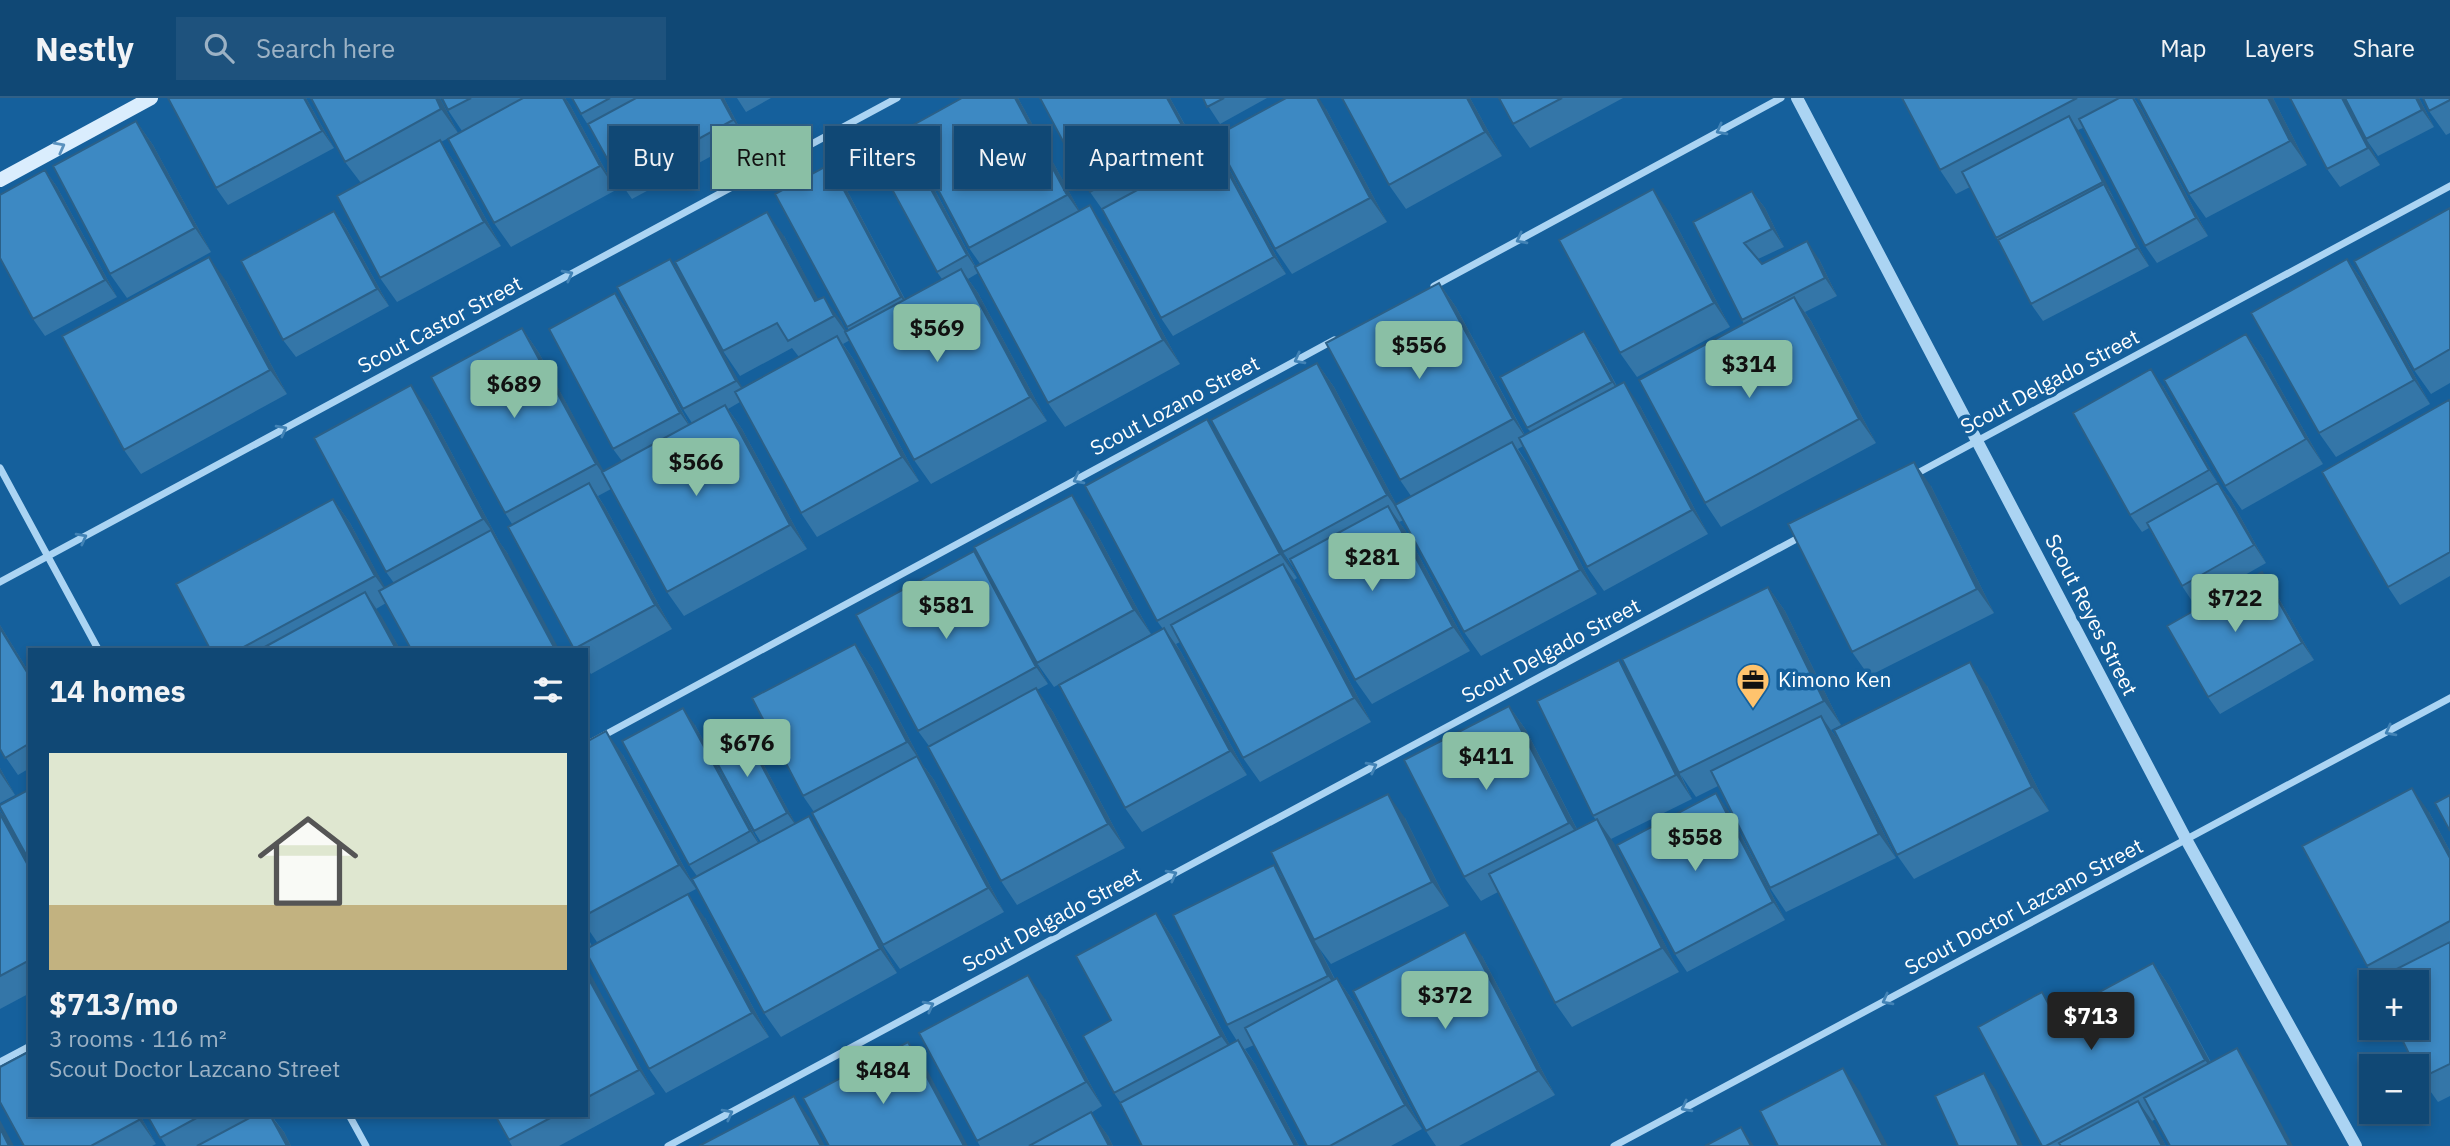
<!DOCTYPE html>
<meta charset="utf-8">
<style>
:root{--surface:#104875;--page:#1e527d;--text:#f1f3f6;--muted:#9cb2c5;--line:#306087;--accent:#8abfa5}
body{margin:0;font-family:"IBM Plex Sans",sans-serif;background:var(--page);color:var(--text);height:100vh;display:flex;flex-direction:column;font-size:26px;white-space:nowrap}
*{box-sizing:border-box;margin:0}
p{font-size:23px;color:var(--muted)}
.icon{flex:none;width:38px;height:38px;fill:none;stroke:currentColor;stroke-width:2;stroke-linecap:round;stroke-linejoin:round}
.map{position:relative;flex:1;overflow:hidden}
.details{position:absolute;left:28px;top:550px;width:560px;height:469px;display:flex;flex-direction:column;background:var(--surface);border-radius:0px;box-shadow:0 4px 10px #0003,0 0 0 2px var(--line)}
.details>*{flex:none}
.guide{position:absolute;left:609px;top:28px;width:665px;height:63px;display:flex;gap:14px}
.fabs{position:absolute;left:2359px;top:872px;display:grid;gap:14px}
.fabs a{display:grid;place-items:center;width:70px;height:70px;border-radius:0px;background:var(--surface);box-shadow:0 4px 10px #0003,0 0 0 2px var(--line);font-size:35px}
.price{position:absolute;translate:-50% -60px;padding:0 16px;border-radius:7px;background:var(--accent);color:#111;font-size:23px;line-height:46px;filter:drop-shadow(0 2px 4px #0008)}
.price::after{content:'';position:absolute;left:50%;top:42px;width:21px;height:16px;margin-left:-10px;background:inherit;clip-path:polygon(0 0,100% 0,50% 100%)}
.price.active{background:#222;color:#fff}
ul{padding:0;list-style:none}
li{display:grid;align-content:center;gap:14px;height:371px;padding:0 21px}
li+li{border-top:2px solid var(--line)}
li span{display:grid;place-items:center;height:217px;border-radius:0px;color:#555}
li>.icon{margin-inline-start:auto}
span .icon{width:126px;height:126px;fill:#fffc;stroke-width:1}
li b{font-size:30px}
h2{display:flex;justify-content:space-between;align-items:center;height:84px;padding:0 21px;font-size:30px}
.chip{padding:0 24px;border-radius:0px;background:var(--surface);box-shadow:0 4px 10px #0003,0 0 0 2px var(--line);font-size:24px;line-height:63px}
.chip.active{background:var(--accent);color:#111}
header{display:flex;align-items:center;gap:42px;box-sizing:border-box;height:98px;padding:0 35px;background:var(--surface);border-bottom:2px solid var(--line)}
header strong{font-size:33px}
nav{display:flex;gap:38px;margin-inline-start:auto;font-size:24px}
.search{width:490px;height:63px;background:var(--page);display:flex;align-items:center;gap:18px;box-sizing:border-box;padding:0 24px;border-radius:0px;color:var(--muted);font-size:26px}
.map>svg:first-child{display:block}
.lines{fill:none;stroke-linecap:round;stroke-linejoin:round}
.minor{stroke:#abd4f3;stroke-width:7}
.tertiary{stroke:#abd4f3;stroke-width:12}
.secondary{stroke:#daedfd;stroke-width:14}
.wall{fill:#3476a8}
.shaded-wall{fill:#2b6088}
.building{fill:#3d89c3;stroke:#2b6088;stroke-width:2}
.oneway{stroke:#4283b6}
.oneway2{stroke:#5a91be}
.labels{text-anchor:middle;stroke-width:7;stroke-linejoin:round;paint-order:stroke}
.street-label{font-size:21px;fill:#fff;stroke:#15609c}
.poi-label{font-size:21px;fill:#fff;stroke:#15609c;text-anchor:start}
</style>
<header>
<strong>Nestly</strong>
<div class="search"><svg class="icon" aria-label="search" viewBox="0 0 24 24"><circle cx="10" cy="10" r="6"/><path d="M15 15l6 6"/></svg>Search here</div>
<nav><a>Map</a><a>Layers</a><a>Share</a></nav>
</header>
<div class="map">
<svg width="2450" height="1048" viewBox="0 0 2450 1048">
<rect width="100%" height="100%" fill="#15609c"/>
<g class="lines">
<path class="minor" d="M1434 188 1781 0
M0 370 98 551
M1914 377 2450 88
M0 484 897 0
M586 647 1334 242
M0 964 30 948
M349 1017 366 1048
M668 1048 1802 438
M1614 1048 2450 600"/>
<path class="tertiary" d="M1797 0 2187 743 2356 1048"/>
<path class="secondary" d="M0 82 151 0"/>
</g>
<path class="wall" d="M168 0H306L334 50 228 107 216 90Z
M311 0H440L458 35 441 44 456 67 501 148 397 204 380 180 361 85 345 64Z
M442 0H565L570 7 616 92 511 149 494 125 462 33 448 12Z
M572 0H724L745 40 632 101 620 84 590 30 581 16Z
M737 0H771L746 14Z
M962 0H1018L1079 112 1106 131 1180 266 1065 329 1048 305 978 175 968 181 978 195 1047 323 931 386 914 362 850 242 843 246 854 262 919 383 817 439 801 415 740 304 728 311 742 331 807 451 684 518 667 494 611 391 598 398 605 409 672 531 591 576 586 569V551H574L512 426 505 415 522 230 539 255 603 373 622 363 613 351 615 195 627 212 689 326 692 325 683 311 670 161 682 178 742 290 799 259 792 250 740 278 723 253 784 138 818 202 841 223 846 233 849 232 847 229 842 83 905 201 942 181 937 174 917 59 976 169 981 167 969 150Z
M1040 0H1170L1202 57 1215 50 1227 67 1286 176 1173 238 1161 220 1102 111 1090 94Z
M1203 0H1267L1220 26Z
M1342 0H1470L1502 58 1406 111 1389 87Z
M1499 0H1623L1530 50 1513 26Z
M1902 0H2134L2142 12 2208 138 2157 165 2145 148 2083 30 2078 32 2149 168 2043 223 2031 206 1970 89 1956 96 1940 72Z
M2138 0H2273L2307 67 2206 120 2189 96Z
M2345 0H2419L2434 29 2378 58 2366 41 2380 67 2340 89 2327 71Z
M2450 0V35L2446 37 2429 13Z
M1326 11 1387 124 1292 176 1275 151Z
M136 23 153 47 211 154 127 200 110 176Z
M45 72 57 89 117 199 45 238 33 221Z
M1752 93 1765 110 1784 149 1758 161 1762 166 1819 161 1837 198 1805 214 1811 223 1876 345 1721 429 1705 405 1744 226 1693 124Z
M2450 110V285L2431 296 2414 272Z
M334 113 346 130 389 208 296 259 283 242Z
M1670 115 1730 229 1637 279 1620 255Z
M2347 161 2364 185 2430 306 2336 359 2319 335Z
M226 183 287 296 141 376 124 352Z
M1439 185 1456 209 1525 337 1531 334 1527 330 1584 233 1596 250 1617 288 1640 308 1708 436 1604 493 1587 469 1523 348 1518 351 1529 368 1597 496 1481 558 1464 534 1404 422 1399 424 1405 432 1470 553 1372 606 1355 582 1298 476 1283 454 1252 397 1297 480 1294 482 1300 490 1371 624 1260 684 1243 660 1180 544 1176 546 1181 554 1247 677 1142 734 1125 710 1163 531 1157 523 1223 343 1317 265 1334 289 1396 406 1411 398 1400 382Z
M2246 236 2263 260 2323 366 2242 412 2225 388Z
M2163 288 2218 385 2231 402 2266 465 2194 506 2182 488 2149 430 2142 434 2130 417Z
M2450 303V478L2400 507 2388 489Z
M428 311 500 445 508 456 386 505 376 511 400 551H210L333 401 350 425 385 490 394 485 386 474Z
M1931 388 1994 515 1869 578 1852 554Z
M1089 421 1151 536 1054 589 1037 565Z
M974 453 986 471 1048 586 1037 592 1053 614 1125 750 1017 807 1001 783 929 648 918 633Z
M2262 474 2274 492 2314 562 2220 616 2208 599Z
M1768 489 1785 513 1841 627 1831 632 1838 642 1896 760 1786 814 1770 790 1718 688 1696 699 1681 677 1692 701 1611 741 1679 874 1572 929 1555 905 1498 794 1481 803 1464 779 1509 608 1526 632 1577 731 1596 722 1593 718 1632 581Z
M0 527 30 576V670L18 677 0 651Z
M855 546 872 570 923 667 934 682 1004 814 900 871 883 847 814 714 803 698Z
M1987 588 2049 713 1914 781 1897 757Z
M695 627 759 745 761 744 754 733 753 647 795 725 825 742 897 875 781 939 764 915 697 778 689 767Z
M586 644 623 657 696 791 597 844 586 828Z
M0 670 15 697 0 705Z
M30 691V895L0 911V713L9 726Z
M1728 712 1785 822 1687 874 1675 856Z
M2429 714 2450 753V998L2438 1004 2421 980 2376 881 2367 868Z
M1405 720 1449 808 1331 866 1319 850 1335 881 1337 880 1354 904 1422 1031 1391 1048H1307L1254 947 1245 951 1255 966 1299 1048H1142L1121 1005 1114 995 1111 922 1156 815 1172 839 1230 947 1237 943 1227 927 1274 767 1285 783Z
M705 820 769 939 666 995 649 971 586 854V836L592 848Z
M1482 858 1555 997 1459 1048H1436L1426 1033Z
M2153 865 2170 889 2211 964 2254 975 2152 1023 2166 1048H2042L2058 916Z
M586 870 655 996 559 1048H512L495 1017H586Z
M1045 901 1102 1008 1091 1015 1108 1038 1113 1048H980L977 1043Z
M140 1017 156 1046 152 1048H24Z
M147 1017H271L284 1034 291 1048H166Z"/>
<path class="shaded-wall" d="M304 0H306L334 50 322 33Z
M436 0H440L458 35 441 11Z
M563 0H565L570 7 616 92 600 68Z
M721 0H724L745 40 733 22Z
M1015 0H1018L1084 121 1067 97Z
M1167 0H1170L1205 64 1189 40Z
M1317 0H1319L1326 11 1387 124 1370 100Z
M1467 0H1470L1502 58 1485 34Z
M2133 0 2142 12 2208 138 2196 120Z
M2268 0H2273L2307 67 2290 43Z
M2342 0H2345L2380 67 2368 50Z
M2416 0H2419L2434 29 2422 12Z
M2069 18 2081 36 2115 101 2103 84Z
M136 23 153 47 211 154 195 130Z
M440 42 456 67 501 148 484 124Z
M904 42 917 59 979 175 967 157Z
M1215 50 1227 67 1286 176 1274 159Z
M830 66 842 83 913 217 901 199Z
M45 72 57 89 117 199 105 182Z
M2104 86 2116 104 2149 168 2137 150Z
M1653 91 1670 115 1730 229 1714 205Z
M1752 93 1765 110 1784 149 1772 131Z
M1090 107 1106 131 1180 266 1163 242Z
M334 113 346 130 389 208 377 191Z
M767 114 784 138 829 221 815 203Z
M1807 143 1819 161 1837 198 1825 180Z
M209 159 226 183 287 296 270 272Z
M670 161 682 178 748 300 736 283Z
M2347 161 2364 185 2430 306 2414 282Z
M961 171 978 195 1047 323 1030 299Z
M1439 185 1456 209 1529 345 1513 321Z
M615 195 627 212 692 332 680 315Z
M824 199 841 223 851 242 834 218Z
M1794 199 1811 223 1876 345 1859 321Z
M522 230 539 255 613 390 596 366Z
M1584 233 1596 250 1624 302 1612 284Z
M2246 236 2263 260 2323 366 2306 341Z
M837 238 854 262 919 383 902 359Z
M1317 265 1334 289 1404 421 1387 397Z
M2151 271 2163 288 2221 390 2209 372Z
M1624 284 1640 308 1708 436 1692 412Z
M411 287 428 311 500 445 483 421Z
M725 307 742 331 807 451 790 427Z
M1207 321 1224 345 1297 480 1280 456Z
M1512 344 1529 368 1597 496 1580 472Z
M1914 364 1931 388 1994 515 1977 491Z
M589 385 605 409 672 531 655 507Z
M2218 385 2231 402 2266 465 2254 447Z
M1072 397 1089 421 1151 536 1134 512Z
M333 401 350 425 392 502 375 478Z
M1388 408 1405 432 1470 553 1453 529Z
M491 432 508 456 559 551H555Z
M974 453 986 471 1048 586 1036 569Z
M1283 466 1300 490 1371 624 1354 600Z
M2262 474 2274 492 2314 562 2302 545Z
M1768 489 1785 513 1841 627 1824 603Z
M365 494 382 519 400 551H396Z
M0 527 30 576V579L0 530Z
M1164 530 1181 554 1247 677 1230 653Z
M855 546 872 570 923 667 934 682 1004 814 988 790 918 660 907 644Z
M1619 562 1636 586 1692 701 1676 677Z
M1970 564 1987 588 2049 713 2032 689Z
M1036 590 1053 614 1125 750 1108 726Z
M1509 608 1526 632 1586 749 1569 725Z
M683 610 695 627 762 751 750 733Z
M1821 618 1838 642 1896 760 1879 736Z
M741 629 753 647 799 732 787 715Z
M606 633 623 657 696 791 679 767Z
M0 670 15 697 0 675Z
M2412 690 2429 714 2450 753V760Z
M1716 695 1728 712 1785 822 1773 804Z
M1388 696 1405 720 1449 808 1432 784Z
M0 713 9 726 30 764V771L0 716Z
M809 718 825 742 897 875 880 851Z
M1597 721 1614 745 1679 874 1662 850Z
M1274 767 1290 791 1314 842 1319 850 1345 902 1328 878Z
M688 796 705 820 769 939 752 915Z
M1156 815 1172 839 1238 962 1221 938Z
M1465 834 1482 858 1555 997 1538 973Z
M2153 865 2170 889 2222 986 2205 962Z
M586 870 590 875 655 996 639 972 586 876Z
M1028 877 1045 901 1102 1008 1086 984Z
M1337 880 1354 904 1422 1031 1405 1007Z
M2042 894 2059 918H2055Z
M1238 942 1255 966 1299 1048H1295Z
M908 944 925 968 968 1048H964Z
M2237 950 2254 975 2293 1048H2289Z
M1843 970 1860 994 1888 1048H1883Z
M1984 975 1996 992 2023 1048H2019Z
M794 998 811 1022 825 1048H821Z
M2138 1003 2155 1027 2166 1048H2162Z
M1091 1014 1108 1038 1113 1048H1109Z
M136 1017H140L156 1046 139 1022Z
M270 1017 284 1034 291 1048H287Z
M0 1022 14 1048H9L0 1030Z
M1741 1029 1754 1048H1751Z"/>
<path class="building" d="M168 0H304L322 33 216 90Z
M311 0H436L441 11 345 64Z
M442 0H471L448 12Z
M523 0H563L600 68 494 125 448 41Z
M572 0H610L581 16Z
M636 0H721L733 22 620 84 588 26Z
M962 0H1015L1067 97 969 150 906 31Z
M1040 0H1167L1189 40 1090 94Z
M1203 0H1224L1207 9Z
M1286 0H1317L1370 100 1275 151 1214 39Z
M1342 0H1467L1485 34 1389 87Z
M1499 0H1562L1513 26Z
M1902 0H2077L1940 72Z
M2119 0H2133L2196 120 2145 148 2079 21Z
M2138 0H2268L2290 43 2189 96Z
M2290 0H2342L2368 50 2327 71Z
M2345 0H2416L2422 12 2366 41Z
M2423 0H2450V2L2429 13Z
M2069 18 2103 84 1996 140 1962 74Z
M136 23 195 130 110 176 53 68Z
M440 42 484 124 380 180 337 98Z
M904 42 967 157 937 174 874 58Z
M1215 50 1274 159 1161 220 1102 111Z
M830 66 901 199 847 229 775 96Z
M45 72 105 182 33 221 0 160V97Z
M2104 86 2137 150 2031 206 1998 142Z
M1653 91 1714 205 1620 255 1559 142Z
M1752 93 1772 131 1744 145 1762 166 1807 143 1825 180 1742 222 1693 124Z
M1090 107 1163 242 1048 305 975 169Z
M2450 110V251L2414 272 2354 163Z
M334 113 377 191 283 242 241 163Z
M767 114 815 203 824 199 834 218 788 243 777 225 723 253 675 164Z
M209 159 270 272 124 352 62 238Z
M670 161 736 283 683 311 617 189Z
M2347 161 2414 282 2319 335 2251 215Z
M961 171 1030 299 914 362 845 234Z
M1439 185 1513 321 1400 382 1326 245Z
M615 195 680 315 613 351 549 231Z
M1794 199 1859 321 1705 405 1639 282Z
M522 230 596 366 505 415 431 279Z
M1584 233 1612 284 1527 330 1500 279Z
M2246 236 2306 341 2225 388 2164 282Z
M837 238 902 359 801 415 735 294Z
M1317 265 1387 397 1283 454 1211 322Z
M2151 271 2209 372 2130 417 2073 315Z
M1624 284 1692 412 1587 469 1519 340Z
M411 287 483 421 386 474 314 340Z
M2449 302 2450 304V454L2388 489 2322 374Z
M725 307 790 427 667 494 602 374Z
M1207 321 1280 456 1157 523 1085 388Z
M1512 344 1580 472 1464 534 1395 407Z
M1914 364 1977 491 1852 554 1788 426Z
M589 385 655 507 574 551 508 429Z
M2218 385 2254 447 2182 488 2147 425Z
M1072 397 1134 512 1037 565 974 449Z
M333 401 375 478 240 551H210L176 486Z
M1388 408 1453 529 1355 582 1290 461Z
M491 432 555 551H411L379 493Z
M974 453 1036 569 918 633 856 517Z
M1283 466 1354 600 1243 660 1171 527Z
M2262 474 2302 545 2208 599 2167 528Z
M1768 489 1824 603 1679 675 1622 561Z
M365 494 396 551H261Z
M0 530 30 579V645L5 660 0 651Z
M1164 530 1230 653 1125 710 1059 587Z
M855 546 907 644 803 698 752 600Z
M1619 562 1676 677 1593 718 1537 603Z
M1970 564 2032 689 1897 757 1834 632Z
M1036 590 1108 726 1001 783 928 649Z
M1509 608 1569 725 1464 779 1404 662Z
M683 610 750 733 689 767 622 643Z
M1821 618 1879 736 1770 790 1711 673Z
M741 629 787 715 754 733 708 648Z
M606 633 679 767 586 817V644Z
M917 658 988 790 883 847 812 715Z
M2412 690 2450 760V823L2367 868 2302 748Z
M30 691V764L0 709V707Z
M1716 695 1773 804 1675 856 1617 747Z
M1388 696 1432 784 1314 842 1271 754Z
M2450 697V733L2435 705Z
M0 716 30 771V862L0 878Z
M809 718 880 851 764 915 692 781Z
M1597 721 1662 850 1555 905 1489 776Z
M1274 767 1328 878 1227 927 1173 817Z
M688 796 752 915 649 971 586 854V851Z
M1156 815 1221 938 1114 995 1083 938 1111 922 1076 858Z
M1465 834 1538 973 1426 1033 1353 893Z
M2450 844V966L2421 980 2417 971V968H2415L2396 929H2417V884L2373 883Z
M2153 865 2205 962 2046 1048H2042L1978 929 2042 894 2055 918Z
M586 876 639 972 586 1000Z
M1028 877 1086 984 977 1043 919 935Z
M1337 880 1405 1007 1330 1048H1307L1245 930Z
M1238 942 1295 1048H1142L1120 1005Z
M908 944 964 1048H829L803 1000Z
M2237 950 2289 1048H2170L2144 1000Z
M30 953V1017H136L139 1022 91 1048H24L0 1004V969Z
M1843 970 1883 1048H1778L1760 1013Z
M1984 975 2019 1048H1958L1935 998Z
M794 998 821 1048H699Z
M2138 1003 2162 1048H2061L2059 1045Z
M1091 1014 1109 1048H1029Z
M147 1017H202L160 1040Z
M255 1017H270L287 1048H197Z
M495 1017H556L509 1042Z
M1741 1029 1751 1048H1705Z
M0 1030 9 1048H0Z"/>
<defs><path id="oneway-chevron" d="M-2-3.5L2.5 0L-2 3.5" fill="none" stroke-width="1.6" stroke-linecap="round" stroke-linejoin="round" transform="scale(1.75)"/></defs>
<g class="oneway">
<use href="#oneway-chevron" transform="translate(1721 32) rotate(152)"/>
<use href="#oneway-chevron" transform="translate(1521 141) rotate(152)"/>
<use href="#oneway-chevron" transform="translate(568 177) rotate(-28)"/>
<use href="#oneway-chevron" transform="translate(1299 261) rotate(152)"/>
<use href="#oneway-chevron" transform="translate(282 332) rotate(-28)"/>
<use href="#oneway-chevron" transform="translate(1078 381) rotate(152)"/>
<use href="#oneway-chevron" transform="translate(82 440) rotate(-28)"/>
<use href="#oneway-chevron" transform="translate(2390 633) rotate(152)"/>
<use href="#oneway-chevron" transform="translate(1372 669) rotate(-28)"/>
<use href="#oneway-chevron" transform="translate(1172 777) rotate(-28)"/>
<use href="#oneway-chevron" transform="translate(1887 902) rotate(152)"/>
<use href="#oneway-chevron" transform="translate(929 908) rotate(-28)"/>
<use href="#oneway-chevron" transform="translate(1686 1009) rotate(152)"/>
<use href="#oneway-chevron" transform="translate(728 1016) rotate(-28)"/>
</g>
<use class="oneway2" href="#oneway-chevron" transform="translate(60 49) rotate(-28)"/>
<defs>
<symbol id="office-pin" viewBox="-11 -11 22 30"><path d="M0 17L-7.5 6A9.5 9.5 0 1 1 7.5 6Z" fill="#ffc36d" stroke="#15609c"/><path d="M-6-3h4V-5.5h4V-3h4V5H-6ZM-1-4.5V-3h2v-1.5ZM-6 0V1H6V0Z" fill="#111"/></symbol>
</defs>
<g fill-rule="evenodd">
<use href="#office-pin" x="1734" y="563" width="38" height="52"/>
</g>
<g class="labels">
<g class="street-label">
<text transform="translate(440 227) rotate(-28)" y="7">Scout Castor Street</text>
<text transform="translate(2050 284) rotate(-28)" y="7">Scout Delgado Street</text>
<text transform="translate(1175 308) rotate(-28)" y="7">Scout Lozano Street</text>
<text transform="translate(2091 517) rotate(63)" y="7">Scout Reyes Street</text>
<text transform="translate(1551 553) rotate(-28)" y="7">Scout Delgado Street</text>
<text transform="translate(2024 809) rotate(-28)" y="7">Scout Doctor Lazcano Street</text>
<text transform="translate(1052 822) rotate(-28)" y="7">Scout Delgado Street</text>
</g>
<g class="poi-label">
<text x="1778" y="589">Kimono Ken</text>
</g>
</g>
</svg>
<div class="fabs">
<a>+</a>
<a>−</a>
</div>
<b class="price" style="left:937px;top:266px">$569</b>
<b class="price" style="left:1419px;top:283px">$556</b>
<b class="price" style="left:1749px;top:302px">$314</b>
<b class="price" style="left:514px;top:322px">$689</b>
<b class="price" style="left:696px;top:400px">$566</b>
<b class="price" style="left:1372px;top:495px">$281</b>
<b class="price" style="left:2235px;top:536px">$722</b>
<b class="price" style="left:946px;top:543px">$581</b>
<b class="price" style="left:747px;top:681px">$676</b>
<b class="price" style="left:1486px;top:694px">$411</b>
<b class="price" style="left:1695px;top:775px">$558</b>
<b class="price" style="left:1445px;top:933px">$372</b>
<b class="price active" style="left:2091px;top:954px">$713</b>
<b class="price" style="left:883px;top:1008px">$484</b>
<div class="guide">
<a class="chip">Buy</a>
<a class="chip active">Rent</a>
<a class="chip">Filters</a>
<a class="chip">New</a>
<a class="chip">Apartment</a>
</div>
<section class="details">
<h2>14 homes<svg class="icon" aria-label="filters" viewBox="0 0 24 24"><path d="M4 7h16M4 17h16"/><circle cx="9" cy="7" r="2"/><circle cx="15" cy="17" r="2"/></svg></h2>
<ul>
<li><span style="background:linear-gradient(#dfe7d0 70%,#c2b280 0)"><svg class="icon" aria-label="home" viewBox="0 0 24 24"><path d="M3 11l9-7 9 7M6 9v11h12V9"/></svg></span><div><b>$713/mo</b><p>3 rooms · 116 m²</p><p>Scout Doctor Lazcano Street</p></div></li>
</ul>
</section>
</div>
